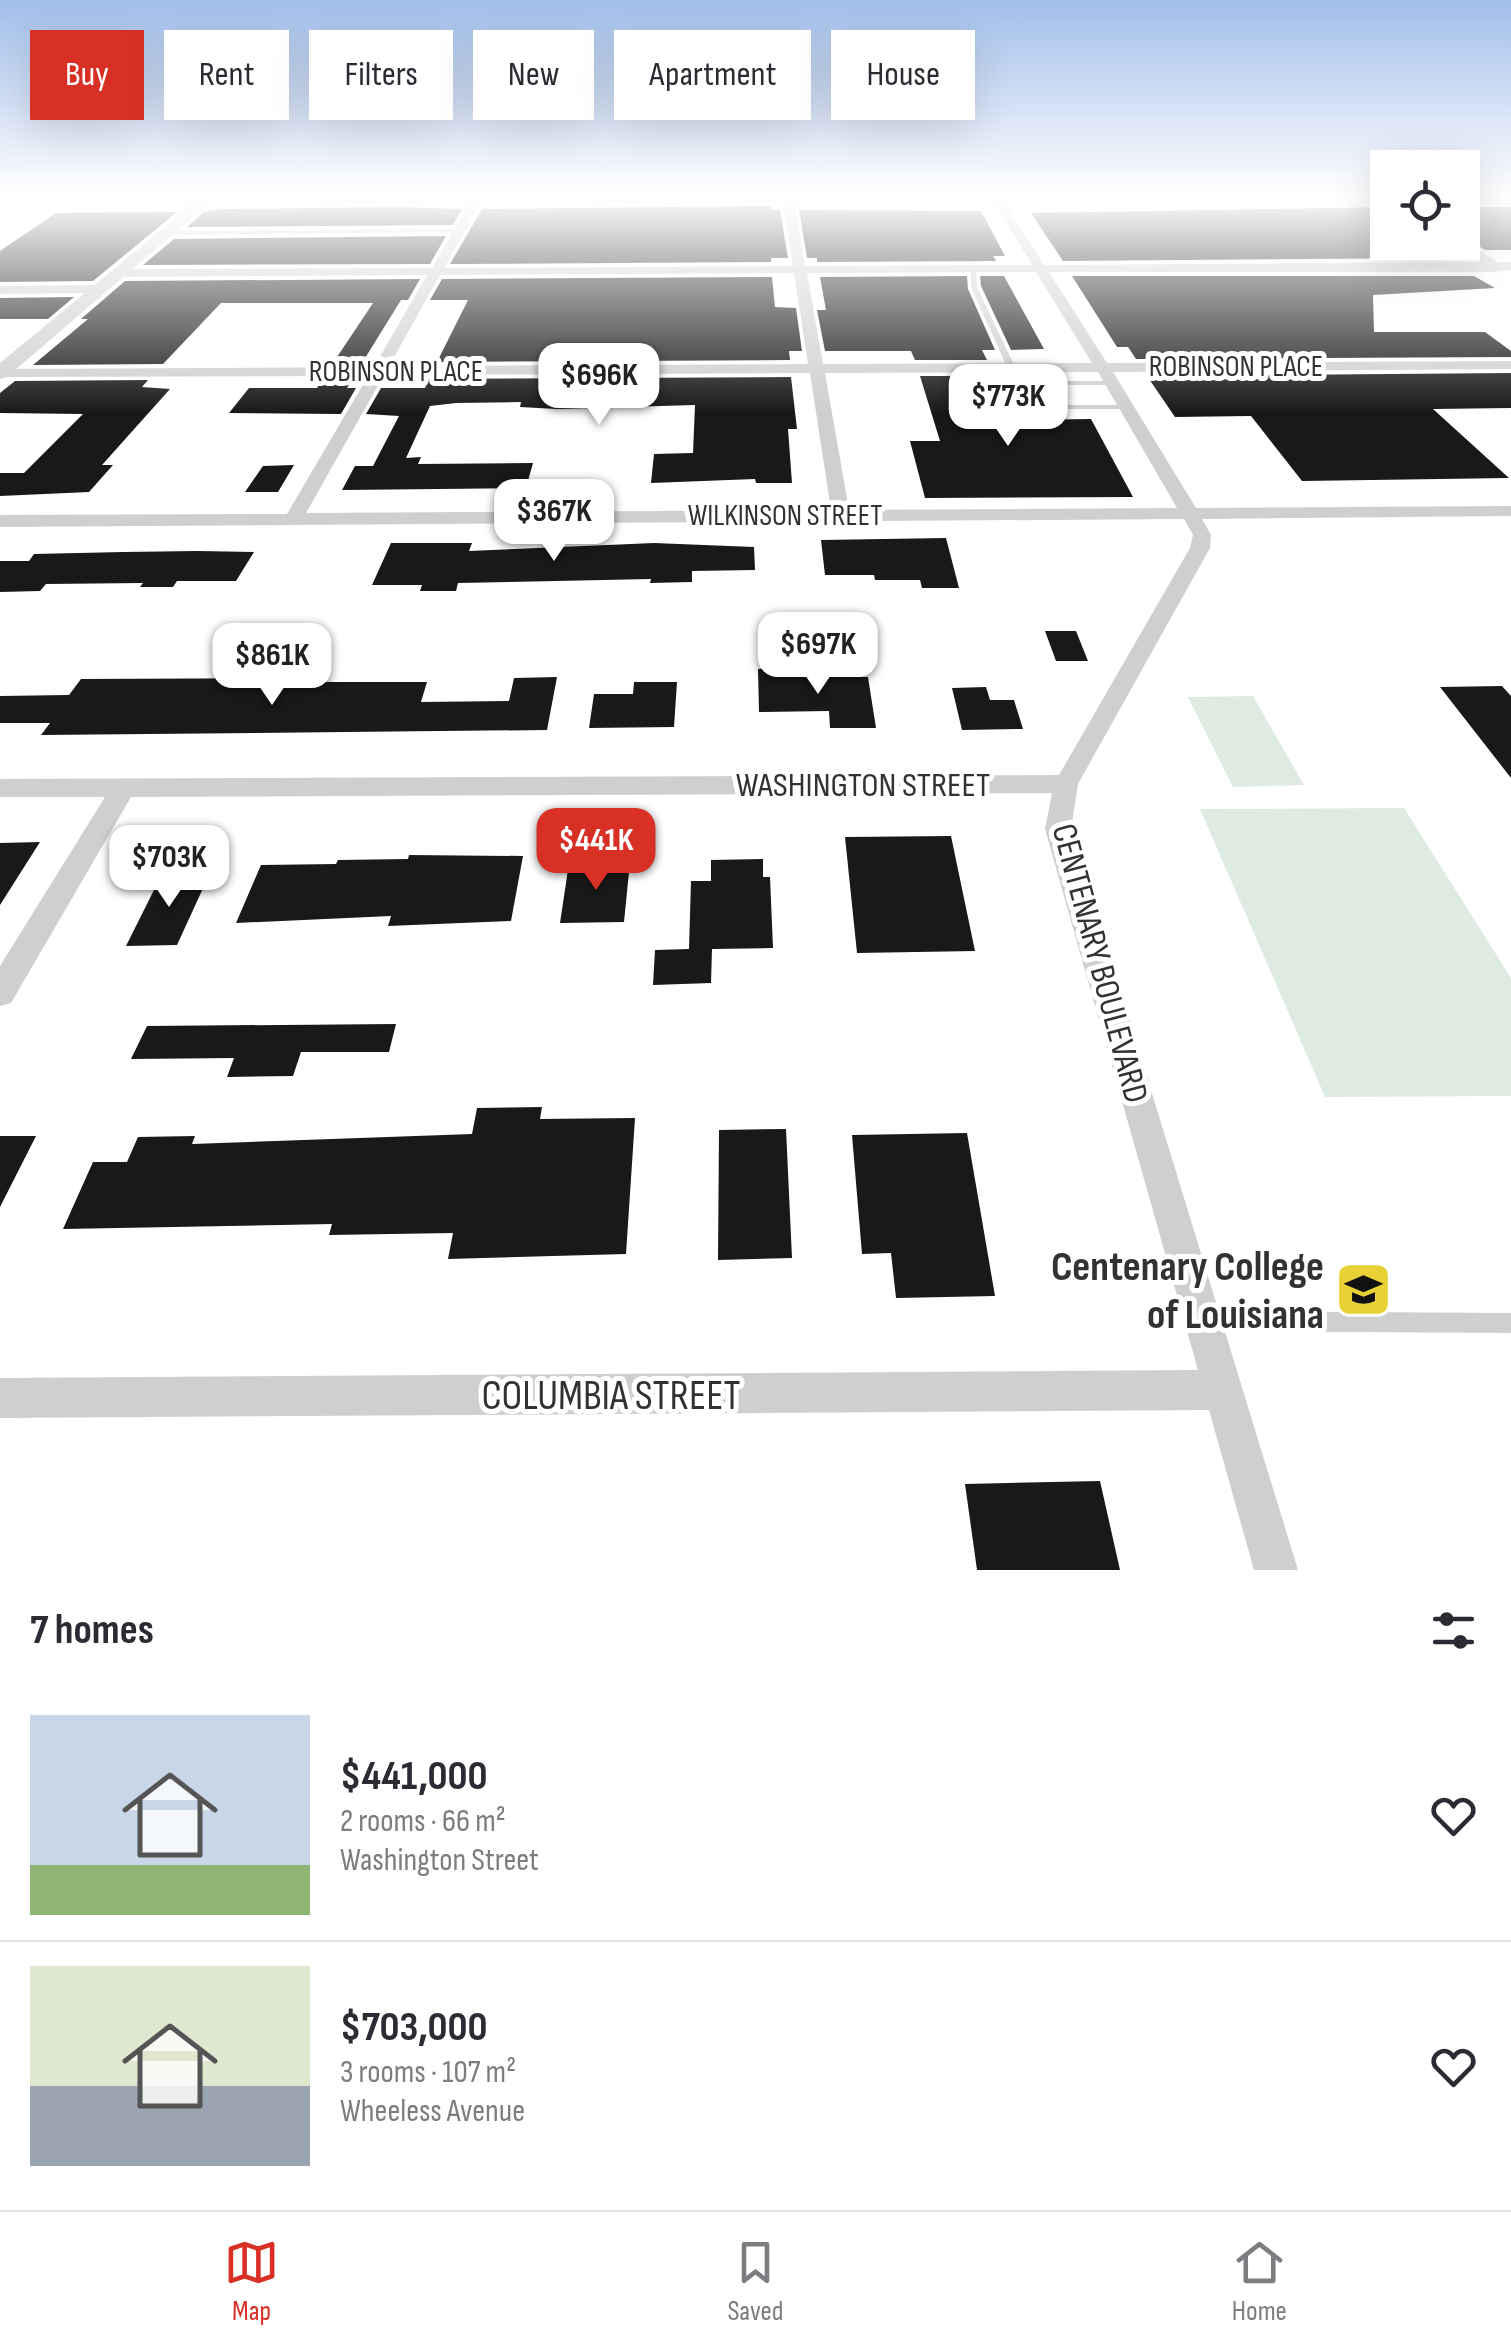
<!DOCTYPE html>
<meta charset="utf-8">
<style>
:root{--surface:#fff;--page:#f2f2f3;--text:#2b2b33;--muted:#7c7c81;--line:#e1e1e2;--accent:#d93025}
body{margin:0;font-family:"Sofia Sans Condensed",sans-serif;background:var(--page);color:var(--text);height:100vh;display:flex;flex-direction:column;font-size:38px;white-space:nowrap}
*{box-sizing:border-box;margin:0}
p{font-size:32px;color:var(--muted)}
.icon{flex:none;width:55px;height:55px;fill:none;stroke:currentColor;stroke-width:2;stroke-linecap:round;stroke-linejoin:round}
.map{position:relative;height:1570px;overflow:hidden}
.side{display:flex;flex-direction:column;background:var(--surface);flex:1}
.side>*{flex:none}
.guide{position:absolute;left:30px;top:30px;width:1000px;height:90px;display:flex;gap:20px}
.buttons{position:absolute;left:1370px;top:150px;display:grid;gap:20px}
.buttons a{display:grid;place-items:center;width:110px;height:110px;border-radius:0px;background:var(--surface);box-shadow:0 10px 40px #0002;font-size:50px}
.price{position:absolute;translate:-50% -85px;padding:0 22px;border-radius:20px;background:#fff;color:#222;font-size:32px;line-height:65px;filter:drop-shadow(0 2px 5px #0008)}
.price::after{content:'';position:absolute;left:50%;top:60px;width:30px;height:22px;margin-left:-15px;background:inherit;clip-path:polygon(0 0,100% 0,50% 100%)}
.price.active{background:var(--accent);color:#fff}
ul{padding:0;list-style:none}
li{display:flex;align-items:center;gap:30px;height:250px;padding:0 30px}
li+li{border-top:2px solid var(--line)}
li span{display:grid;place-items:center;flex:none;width:280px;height:200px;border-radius:0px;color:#555}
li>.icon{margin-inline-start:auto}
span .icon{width:120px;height:120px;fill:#fffc;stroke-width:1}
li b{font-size:42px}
h2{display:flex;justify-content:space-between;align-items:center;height:120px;padding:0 30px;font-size:42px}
.tag{padding:0 35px;border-radius:0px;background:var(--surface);box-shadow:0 10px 40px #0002;font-size:35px;line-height:90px}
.tag.active{background:var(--accent);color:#fff}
.tab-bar{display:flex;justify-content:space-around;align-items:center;height:140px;border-top:2px solid var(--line);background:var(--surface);font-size:28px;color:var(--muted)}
.tab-bar a{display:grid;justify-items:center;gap:5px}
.tab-bar .active{color:var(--accent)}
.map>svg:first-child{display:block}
.green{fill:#ddebe3}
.building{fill:#191919}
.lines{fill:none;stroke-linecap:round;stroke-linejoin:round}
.service{fill:#cfcfcf;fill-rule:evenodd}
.minor{fill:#cfcfcf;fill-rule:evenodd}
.tertiary{fill:#cfcfcf;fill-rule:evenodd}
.labels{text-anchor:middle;stroke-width:10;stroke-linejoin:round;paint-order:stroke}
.far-street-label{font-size:30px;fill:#323232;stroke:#fff}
.street-label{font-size:35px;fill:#323232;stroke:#fff}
.near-poi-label{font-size:42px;font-weight:bold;fill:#323232;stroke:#fff;text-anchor:end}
.near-street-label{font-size:42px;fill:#323232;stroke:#fff}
</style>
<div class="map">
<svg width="1511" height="1570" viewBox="0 0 1511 1570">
<rect width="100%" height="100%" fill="#fff"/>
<path class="green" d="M1253 696 1304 785 1233 787 1188 697Z
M1404 808 1511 978V1096L1325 1097 1200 809Z"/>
<path class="building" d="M770 206 771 210H780L788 258H771V262L450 264 482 209Z
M398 207 462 209 453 225 187 227 204 212 221 209Z
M1388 207V243H1415L1443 258 1063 261 1031 213Z
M1462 207H1511V250H1485L1462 236Z
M799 210 981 211 1005 256H993L996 261 817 262V258H807Z
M177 212 93 281 0 282V251L56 213Z
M446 236 430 264 143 265 174 239Z
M967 276 968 289 995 350H982L987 360H915L911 351H825L817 310H826L820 277Z
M980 276H1004L1044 349 1011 350 981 286Z
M1072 276H1474L1495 288 1373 295 1374 332H1485L1511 351V357L1136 359 1128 347H1117Z
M772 277 775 307 796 308 802 351H789L790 360 437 362 468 300H430L442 279Z
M420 279 408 300H401L362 363H333L373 303H221L163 364 33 365 88 319H81L125 281Z
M74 297 48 319H0V298Z
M1511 373V408L1433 409 1509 478 1302 481 1251 416 1175 417 1147 376Z
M920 376H994L1012 420 1091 419 1133 497 925 498 910 441H940Z
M791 377 797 429H788L792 483H756L755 479 651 483 654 454 693 453 695 405 557 409 520 407 521 402 456 403 430 406 406 458 421 457 418 464 533 463 526 488 342 490 355 466H373L399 416 366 414 381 388H425L429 379Z
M148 380 142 387 170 389 102 465H113L89 492 0 496V473H24L83 414 0 413V393L15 381Z
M322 380H352L347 388H356L341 414 229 413 249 388H317Z
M294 465 278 492H245L263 466Z
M946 538 959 588H922L920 580H875L874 575H825L821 540Z
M391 543H472L469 551 654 543 754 547 755 570 692 571V582L650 583 651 579 458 583 456 591H420L422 585H372Z
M123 552 198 551 254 552 236 581H177L173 587H140L143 583 46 584 40 591 0 592V561H29L34 554Z
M1045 631H1076L1088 661H1056Z
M802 668V677H868L876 728H830L829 711 759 712 758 669Z
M557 677 547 730 41 735 50 723H0V696L69 695 81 679 312 678 310 682H427L421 702 509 701 514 678Z
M634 682H677L674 727 589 728 594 694H633Z
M1502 686 1511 696V778L1440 687Z
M986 687 990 700H1014L1023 729 962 730 952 688Z
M951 836 975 951 857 953 845 837Z
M40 842 0 905V843Z
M409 855 523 856 511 921 388 926 391 916 236 923 261 865 336 864 338 860 408 859Z
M763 859V877H770L773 948 712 949 711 983 653 985 655 950 689 949 691 881H711V860Z
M630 862 624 922 560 923 569 863Z
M210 873 177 945 126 946 162 874Z
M396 1024 389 1052H301L293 1076 227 1077 234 1058 131 1059 147 1026Z
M542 1107 540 1119 635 1118 626 1254 448 1259 453 1233 329 1235 332 1224 63 1229 93 1162H127L138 1137 195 1136 192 1144 472 1134 477 1108Z
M786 1129 792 1258 718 1260 719 1130Z
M967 1133 995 1296 896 1298 891 1253 862 1254 852 1135Z
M0 1136H36L0 1207Z
M1100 1481 1120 1570H977L965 1484Z"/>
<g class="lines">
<path class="service" d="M458 229 460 232 166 235 163 233 166 231Z
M971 268 976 269 977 287 1015 367 1014 369 1007 367 971 287Z
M1017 381H1112L1116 383 1112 385H1017Z
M1024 405H1127L1131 407 1127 409H1027L1023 407Z
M1209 1311 1511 1313V1333L1209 1331 1202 1328 1199 1321 1202 1314Z"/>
<path class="minor" d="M476 193H486L484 197 1388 193V199L1003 201 1044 265 1481 262 1454 242H1462V239L1497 262H1511V270L1497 272H1049L1107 363 1511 361V369L1113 372 1196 508 1511 506V516L1202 519 1211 535 1210 548 1078 784 1071 829 1298 1570H1254L1209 1410 0 1418V1378L1198 1370 1045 829 1052 793 131 797 11 1003 0 1006V966L105 797H0V779L1059 775 1190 548 1193 535 1184 519 0 527V515L287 514 368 376 0 377V369L374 367 427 275 119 277 113 273 119 269 432 268 470 203H0V197H474ZM993 201 1032 265 805 266 794 202ZM783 202 793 266 444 268 481 203ZM1036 272 1092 363 823 364 807 273ZM794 273 808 364 389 366 440 275ZM1098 372 1177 508 849 510 825 373ZM810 373 831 510 306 513 384 375Z
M1462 193H1511V198H1462Z
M0 286 100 285 106 289 100 293 0 294Z"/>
<path class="tertiary" d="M206 193H221L7 377 0 379V363Z"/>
</g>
<linearGradient id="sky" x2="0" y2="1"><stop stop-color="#a1beea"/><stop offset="0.47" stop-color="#fff"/><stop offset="1" stop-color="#fff" stop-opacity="0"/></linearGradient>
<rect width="1511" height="413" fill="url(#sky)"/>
<defs>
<symbol id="university-square" viewBox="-11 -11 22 22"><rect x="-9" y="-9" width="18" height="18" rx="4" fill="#e8d134" stroke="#fff"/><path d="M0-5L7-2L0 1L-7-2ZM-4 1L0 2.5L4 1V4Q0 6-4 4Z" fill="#111"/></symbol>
</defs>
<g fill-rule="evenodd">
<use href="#university-square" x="1332" y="1258" width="63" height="63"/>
</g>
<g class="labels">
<g class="far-street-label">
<text x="1236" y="376">ROBINSON PLACE</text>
<text x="396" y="381">ROBINSON PLACE</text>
<text x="785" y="525">WILKINSON STREET</text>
</g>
<g class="street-label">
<text x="863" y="796">WASHINGTON STREET</text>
<text transform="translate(1101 963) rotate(75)" y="12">CENTENARY BOULEVARD</text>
</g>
<g class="near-poi-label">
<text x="1324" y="1280">Centenary College<tspan x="1324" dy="48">of Louisiana</tspan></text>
</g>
<g class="near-street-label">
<text x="611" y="1409">COLUMBIA STREET</text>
</g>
</g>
</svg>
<div class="buttons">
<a><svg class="icon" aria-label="locate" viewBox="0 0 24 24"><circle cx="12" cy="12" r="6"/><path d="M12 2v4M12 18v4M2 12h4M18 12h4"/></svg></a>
</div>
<b class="price" style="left:599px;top:428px">$696K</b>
<b class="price" style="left:1008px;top:449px">$773K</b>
<b class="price" style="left:554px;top:564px">$367K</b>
<b class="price" style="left:818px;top:697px">$697K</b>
<b class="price" style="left:272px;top:708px">$861K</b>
<b class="price active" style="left:596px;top:893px">$441K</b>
<b class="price" style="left:169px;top:910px">$703K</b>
<div class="guide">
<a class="tag active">Buy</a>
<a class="tag">Rent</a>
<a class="tag">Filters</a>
<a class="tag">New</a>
<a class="tag">Apartment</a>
<a class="tag">House</a>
</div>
</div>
<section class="side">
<h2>7 homes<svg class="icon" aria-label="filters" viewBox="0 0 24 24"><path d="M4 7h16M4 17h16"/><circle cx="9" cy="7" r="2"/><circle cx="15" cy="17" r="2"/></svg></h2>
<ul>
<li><span style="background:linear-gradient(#c9d6e8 75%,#8fb573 0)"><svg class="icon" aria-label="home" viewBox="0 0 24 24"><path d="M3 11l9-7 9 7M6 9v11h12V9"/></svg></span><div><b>$441,000</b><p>2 rooms · 66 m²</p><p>Washington Street</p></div><svg class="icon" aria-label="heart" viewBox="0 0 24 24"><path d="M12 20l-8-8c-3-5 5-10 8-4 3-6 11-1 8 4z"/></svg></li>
<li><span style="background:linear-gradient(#dfe7d0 60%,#9aa5b1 0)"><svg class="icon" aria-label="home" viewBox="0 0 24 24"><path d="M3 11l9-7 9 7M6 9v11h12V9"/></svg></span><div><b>$703,000</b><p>3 rooms · 107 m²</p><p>Wheeless Avenue</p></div><svg class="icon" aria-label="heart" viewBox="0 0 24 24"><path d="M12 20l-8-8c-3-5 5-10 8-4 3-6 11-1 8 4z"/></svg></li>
</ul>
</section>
<nav class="tab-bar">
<a class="active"><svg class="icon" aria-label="map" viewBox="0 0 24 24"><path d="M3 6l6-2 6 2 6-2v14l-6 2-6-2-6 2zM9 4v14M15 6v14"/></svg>Map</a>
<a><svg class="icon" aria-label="saved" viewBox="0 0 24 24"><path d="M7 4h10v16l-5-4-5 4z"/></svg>Saved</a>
<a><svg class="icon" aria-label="home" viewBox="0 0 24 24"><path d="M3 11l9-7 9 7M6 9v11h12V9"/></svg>Home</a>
</nav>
